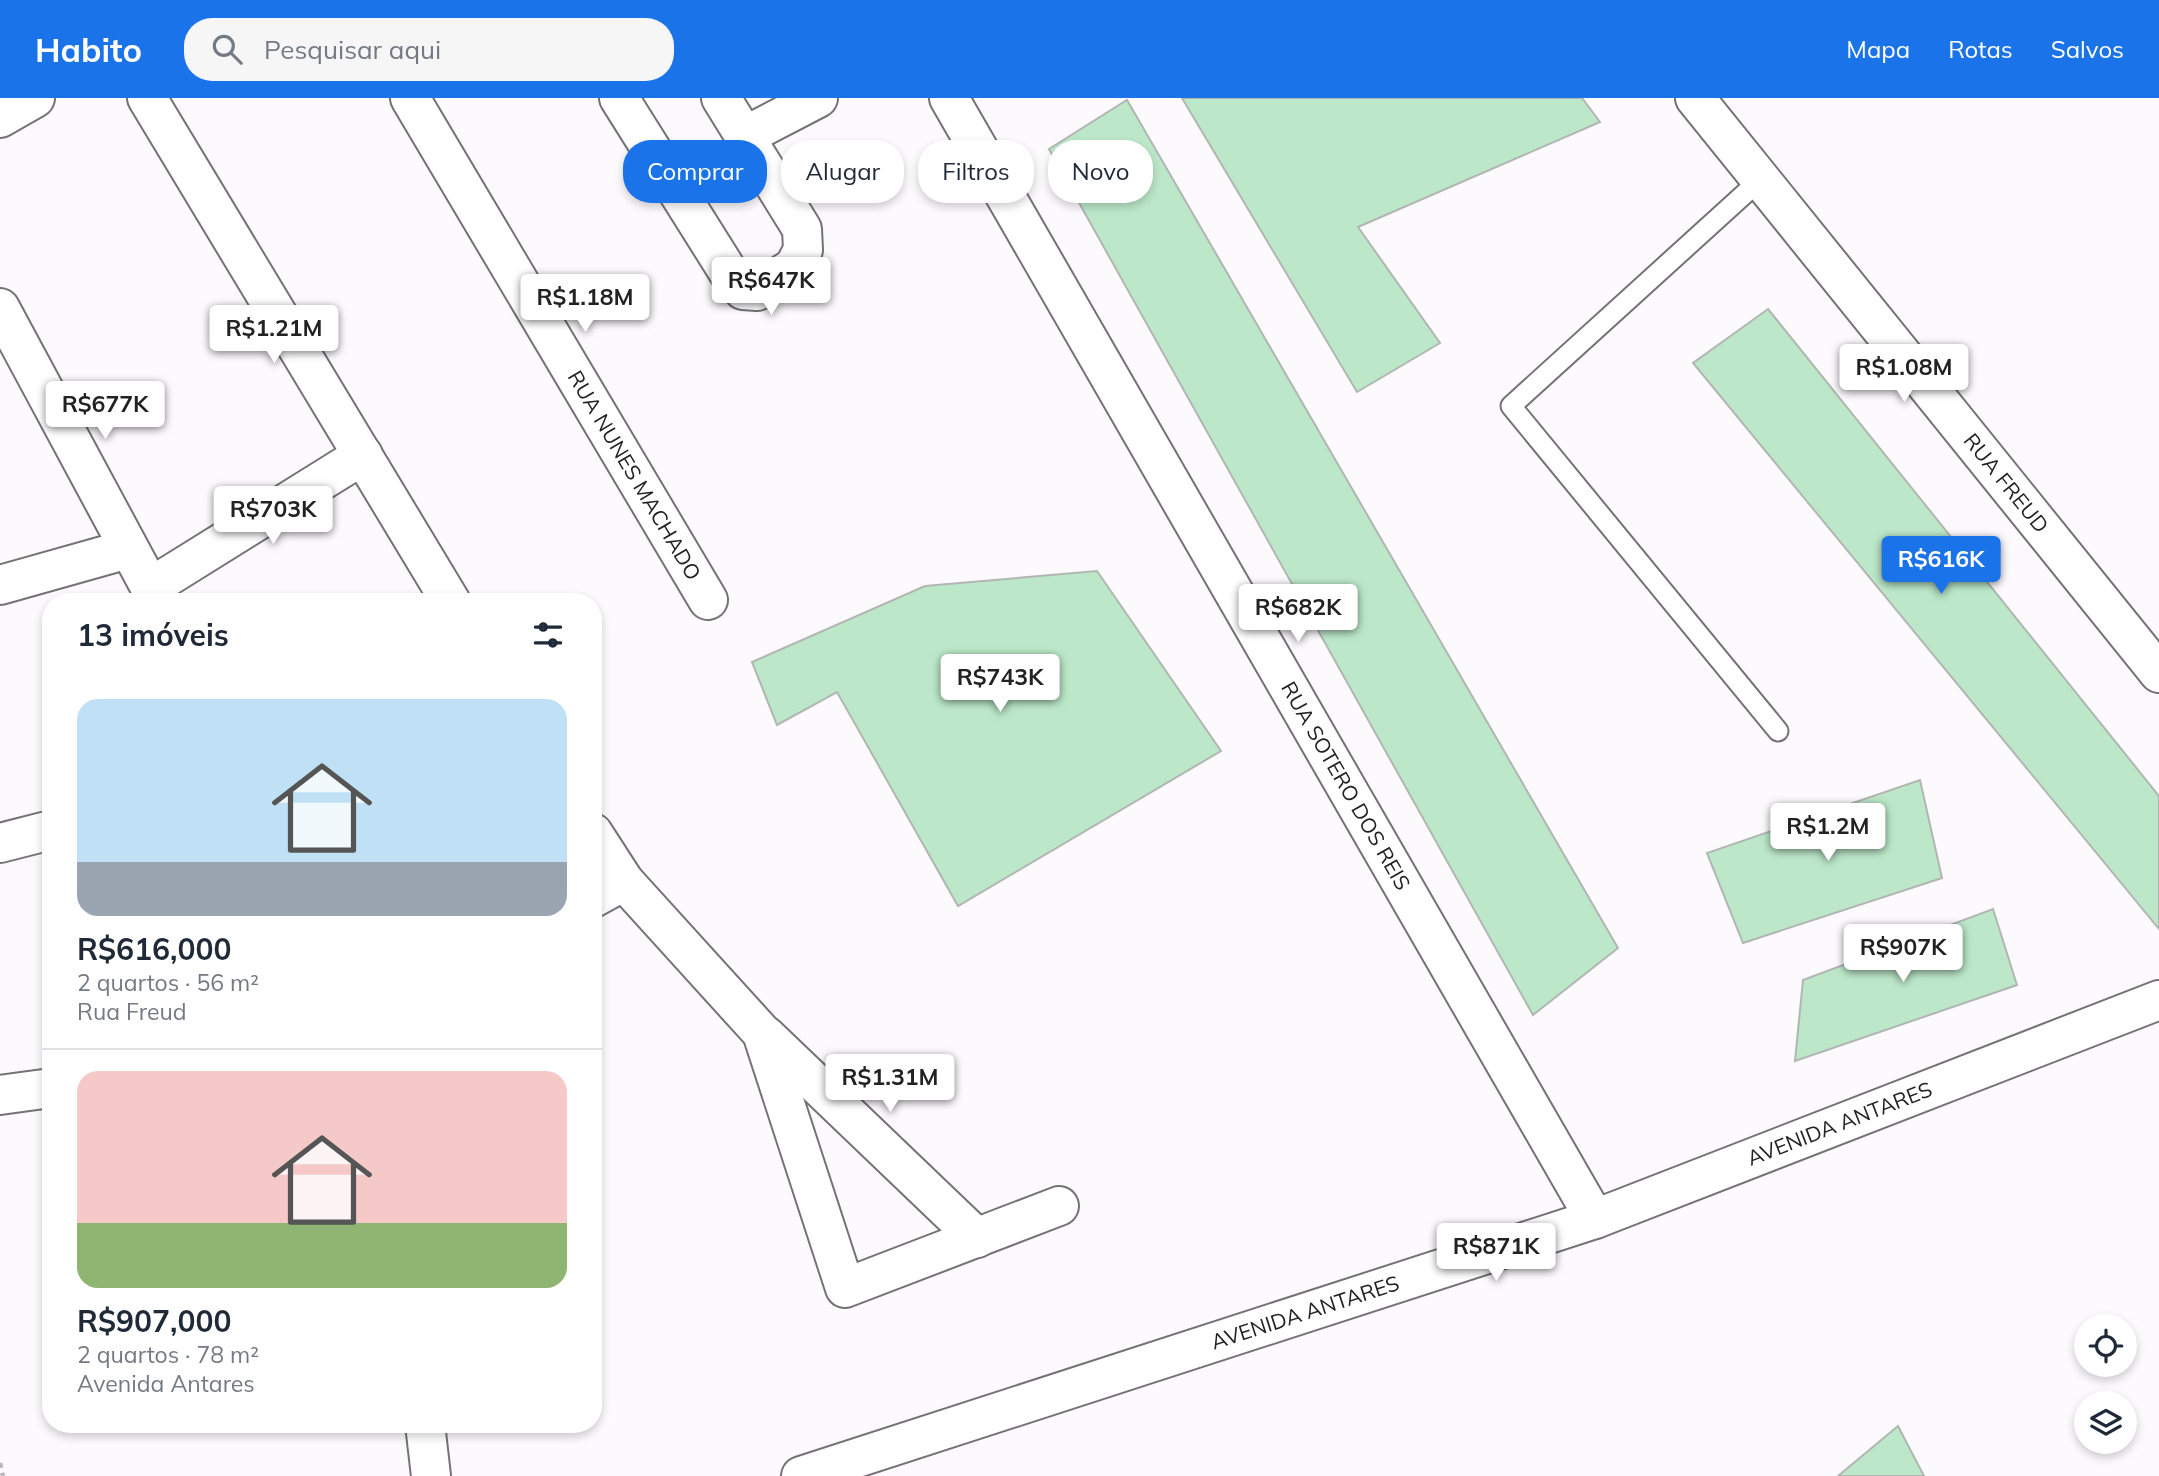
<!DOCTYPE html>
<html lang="pt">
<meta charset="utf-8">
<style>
:root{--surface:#fff;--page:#f6f6f7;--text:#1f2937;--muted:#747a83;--line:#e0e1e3;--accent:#1a73e8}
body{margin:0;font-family:Mulish,sans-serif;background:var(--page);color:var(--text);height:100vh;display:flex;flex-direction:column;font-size:26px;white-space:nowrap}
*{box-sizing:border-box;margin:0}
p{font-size:23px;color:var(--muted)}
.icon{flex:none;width:38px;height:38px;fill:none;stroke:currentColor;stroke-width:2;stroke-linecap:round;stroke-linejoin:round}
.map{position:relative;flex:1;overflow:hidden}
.panel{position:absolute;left:42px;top:495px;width:560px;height:840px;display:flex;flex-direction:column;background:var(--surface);border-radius:28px;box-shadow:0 4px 10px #0003}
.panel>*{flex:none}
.banner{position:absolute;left:623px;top:42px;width:665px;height:63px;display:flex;gap:14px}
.controls{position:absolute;left:2074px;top:1216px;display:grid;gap:14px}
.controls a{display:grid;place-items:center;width:63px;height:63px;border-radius:50%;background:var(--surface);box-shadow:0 4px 10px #0003;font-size:35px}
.price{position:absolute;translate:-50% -60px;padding:0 16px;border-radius:7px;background:#fff;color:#222;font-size:23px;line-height:46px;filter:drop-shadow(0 2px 4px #0008)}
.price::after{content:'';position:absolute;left:50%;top:42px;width:21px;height:16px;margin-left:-10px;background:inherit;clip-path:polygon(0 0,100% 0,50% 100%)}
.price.current{background:var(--accent);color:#fff}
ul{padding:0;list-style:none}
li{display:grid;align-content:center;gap:14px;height:371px;padding:0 35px}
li+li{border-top:2px solid var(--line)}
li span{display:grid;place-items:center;height:217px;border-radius:21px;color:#555}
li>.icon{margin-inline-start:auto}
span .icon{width:126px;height:126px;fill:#fffc;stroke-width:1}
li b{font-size:30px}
h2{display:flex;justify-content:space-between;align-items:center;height:84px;padding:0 35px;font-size:30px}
.chip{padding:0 24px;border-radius:28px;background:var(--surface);box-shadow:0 4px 10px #0003;font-size:24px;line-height:63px}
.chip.current{background:var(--accent);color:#fff}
header{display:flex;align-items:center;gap:42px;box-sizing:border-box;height:98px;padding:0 35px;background:var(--accent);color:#fff}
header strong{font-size:33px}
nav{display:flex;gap:38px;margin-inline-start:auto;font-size:24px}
.search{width:490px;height:63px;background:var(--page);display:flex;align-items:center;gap:18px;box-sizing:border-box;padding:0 24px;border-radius:28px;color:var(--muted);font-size:26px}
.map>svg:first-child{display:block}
.building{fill:#bce8c9;stroke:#b2b6b3;stroke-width:2}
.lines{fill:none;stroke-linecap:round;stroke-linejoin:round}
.service-casing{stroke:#747275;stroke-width:23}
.minor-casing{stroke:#747275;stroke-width:42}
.path{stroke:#bbb8bc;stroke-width:4.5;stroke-dasharray:5 5;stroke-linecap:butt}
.service{stroke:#fff;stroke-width:19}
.minor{stroke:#fff;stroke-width:38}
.labels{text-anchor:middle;stroke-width:5;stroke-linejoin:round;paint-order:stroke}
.street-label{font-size:21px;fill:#222123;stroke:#fff}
</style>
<header>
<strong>Habito</strong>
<div class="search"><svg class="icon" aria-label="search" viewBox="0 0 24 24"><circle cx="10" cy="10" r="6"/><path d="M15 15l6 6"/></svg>Pesquisar aqui</div>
<nav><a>Mapa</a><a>Rotas</a><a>Salvos</a></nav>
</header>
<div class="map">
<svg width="2159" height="1378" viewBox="0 0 2159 1378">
<rect width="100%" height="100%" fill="#fdfafe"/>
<path class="building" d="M1182 0H1582L1600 24 1358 129 1440 245 1357 294Z
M1127 2 1618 850 1533 917 1049 51Z
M1768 211 2159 698V831L1693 265Z
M1097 473 1221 653 958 808 837 594 777 627 752 564 925 488Z
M1920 682 1942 780 1743 845 1707 755Z
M1993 811 2017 887 1795 963 1803 882Z
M1898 1328 1924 1378H1838Z"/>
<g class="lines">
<defs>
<path id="service" d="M1761 81 1511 308 1778 633"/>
<g id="minor">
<path d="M147 0 451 504"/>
<path id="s1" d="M410 0 708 502"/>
<path d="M619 0 732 180 743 192 757 193 794 169 803 152 802 131 721 0"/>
<path id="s2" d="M949 0 1595 1121"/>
<path id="s3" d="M1695 0 2159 575"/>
<path d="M0 20 35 0"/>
<path d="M745 38 818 0"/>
<path d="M0 210 158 504"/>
<path d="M0 487 128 451"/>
<path d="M151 489 363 357"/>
<path d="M593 735 624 783 762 935 845 1190 1059 1108"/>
<path d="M0 745 51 732"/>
<path d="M593 800 624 783"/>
<path d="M766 938 977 1140"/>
<path d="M0 997 51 990"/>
<path d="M425 1326 431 1378"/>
<path id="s4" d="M801 1378 1595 1121 2159 902"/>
</g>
</defs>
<use href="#service" class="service-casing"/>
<use href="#minor" class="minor-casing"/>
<path class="path" d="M0 1365 3 1378"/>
<use href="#service" class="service"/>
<use href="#minor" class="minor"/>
</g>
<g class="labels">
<g class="street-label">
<text dy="7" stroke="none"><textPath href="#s1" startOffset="439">RUA NUNES MACHADO</textPath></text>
<text dy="7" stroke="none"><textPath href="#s3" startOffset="495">RUA FREUD</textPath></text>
<text dy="7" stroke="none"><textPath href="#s2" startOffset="794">RUA SOTERO DOS REIS</textPath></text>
<text dy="7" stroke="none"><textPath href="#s4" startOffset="1097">AVENIDA ANTARES</textPath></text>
<text dy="7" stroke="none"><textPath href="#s4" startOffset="530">AVENIDA ANTARES</textPath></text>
</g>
</g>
</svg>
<div class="controls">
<a><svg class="icon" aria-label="locate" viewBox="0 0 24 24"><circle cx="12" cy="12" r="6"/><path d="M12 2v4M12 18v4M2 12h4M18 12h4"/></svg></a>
<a><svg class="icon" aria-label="layers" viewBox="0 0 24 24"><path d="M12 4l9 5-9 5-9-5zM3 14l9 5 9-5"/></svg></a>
</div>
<b class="price" style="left:771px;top:219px">R$647K</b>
<b class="price" style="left:585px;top:236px">R$1.18M</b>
<b class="price" style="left:274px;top:267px">R$1.21M</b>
<b class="price" style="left:1904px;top:306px">R$1.08M</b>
<b class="price" style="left:105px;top:343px">R$677K</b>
<b class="price" style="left:273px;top:448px">R$703K</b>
<b class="price current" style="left:1941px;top:498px">R$616K</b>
<b class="price" style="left:1298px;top:546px">R$682K</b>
<b class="price" style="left:1000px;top:616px">R$743K</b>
<b class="price" style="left:1828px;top:765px">R$1.2M</b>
<b class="price" style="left:1903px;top:886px">R$907K</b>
<b class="price" style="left:890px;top:1016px">R$1.31M</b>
<b class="price" style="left:1496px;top:1185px">R$871K</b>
<div class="banner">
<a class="chip current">Comprar</a>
<a class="chip">Alugar</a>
<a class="chip">Filtros</a>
<a class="chip">Novo</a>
</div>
<section class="panel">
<h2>13 imóveis<svg class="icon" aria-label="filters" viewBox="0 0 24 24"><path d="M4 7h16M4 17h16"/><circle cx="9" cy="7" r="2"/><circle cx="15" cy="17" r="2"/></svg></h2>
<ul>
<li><span style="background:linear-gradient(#bfe0f5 75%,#9aa5b1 0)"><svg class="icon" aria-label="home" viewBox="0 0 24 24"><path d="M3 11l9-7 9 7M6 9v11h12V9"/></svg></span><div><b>R$616,000</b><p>2 quartos · 56 m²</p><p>Rua Freud</p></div></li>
<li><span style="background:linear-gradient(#f6c9c9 70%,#8fb573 0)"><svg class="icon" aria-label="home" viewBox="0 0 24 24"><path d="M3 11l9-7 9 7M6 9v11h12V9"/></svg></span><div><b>R$907,000</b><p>2 quartos · 78 m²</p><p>Avenida Antares</p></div></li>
</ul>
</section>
</div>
